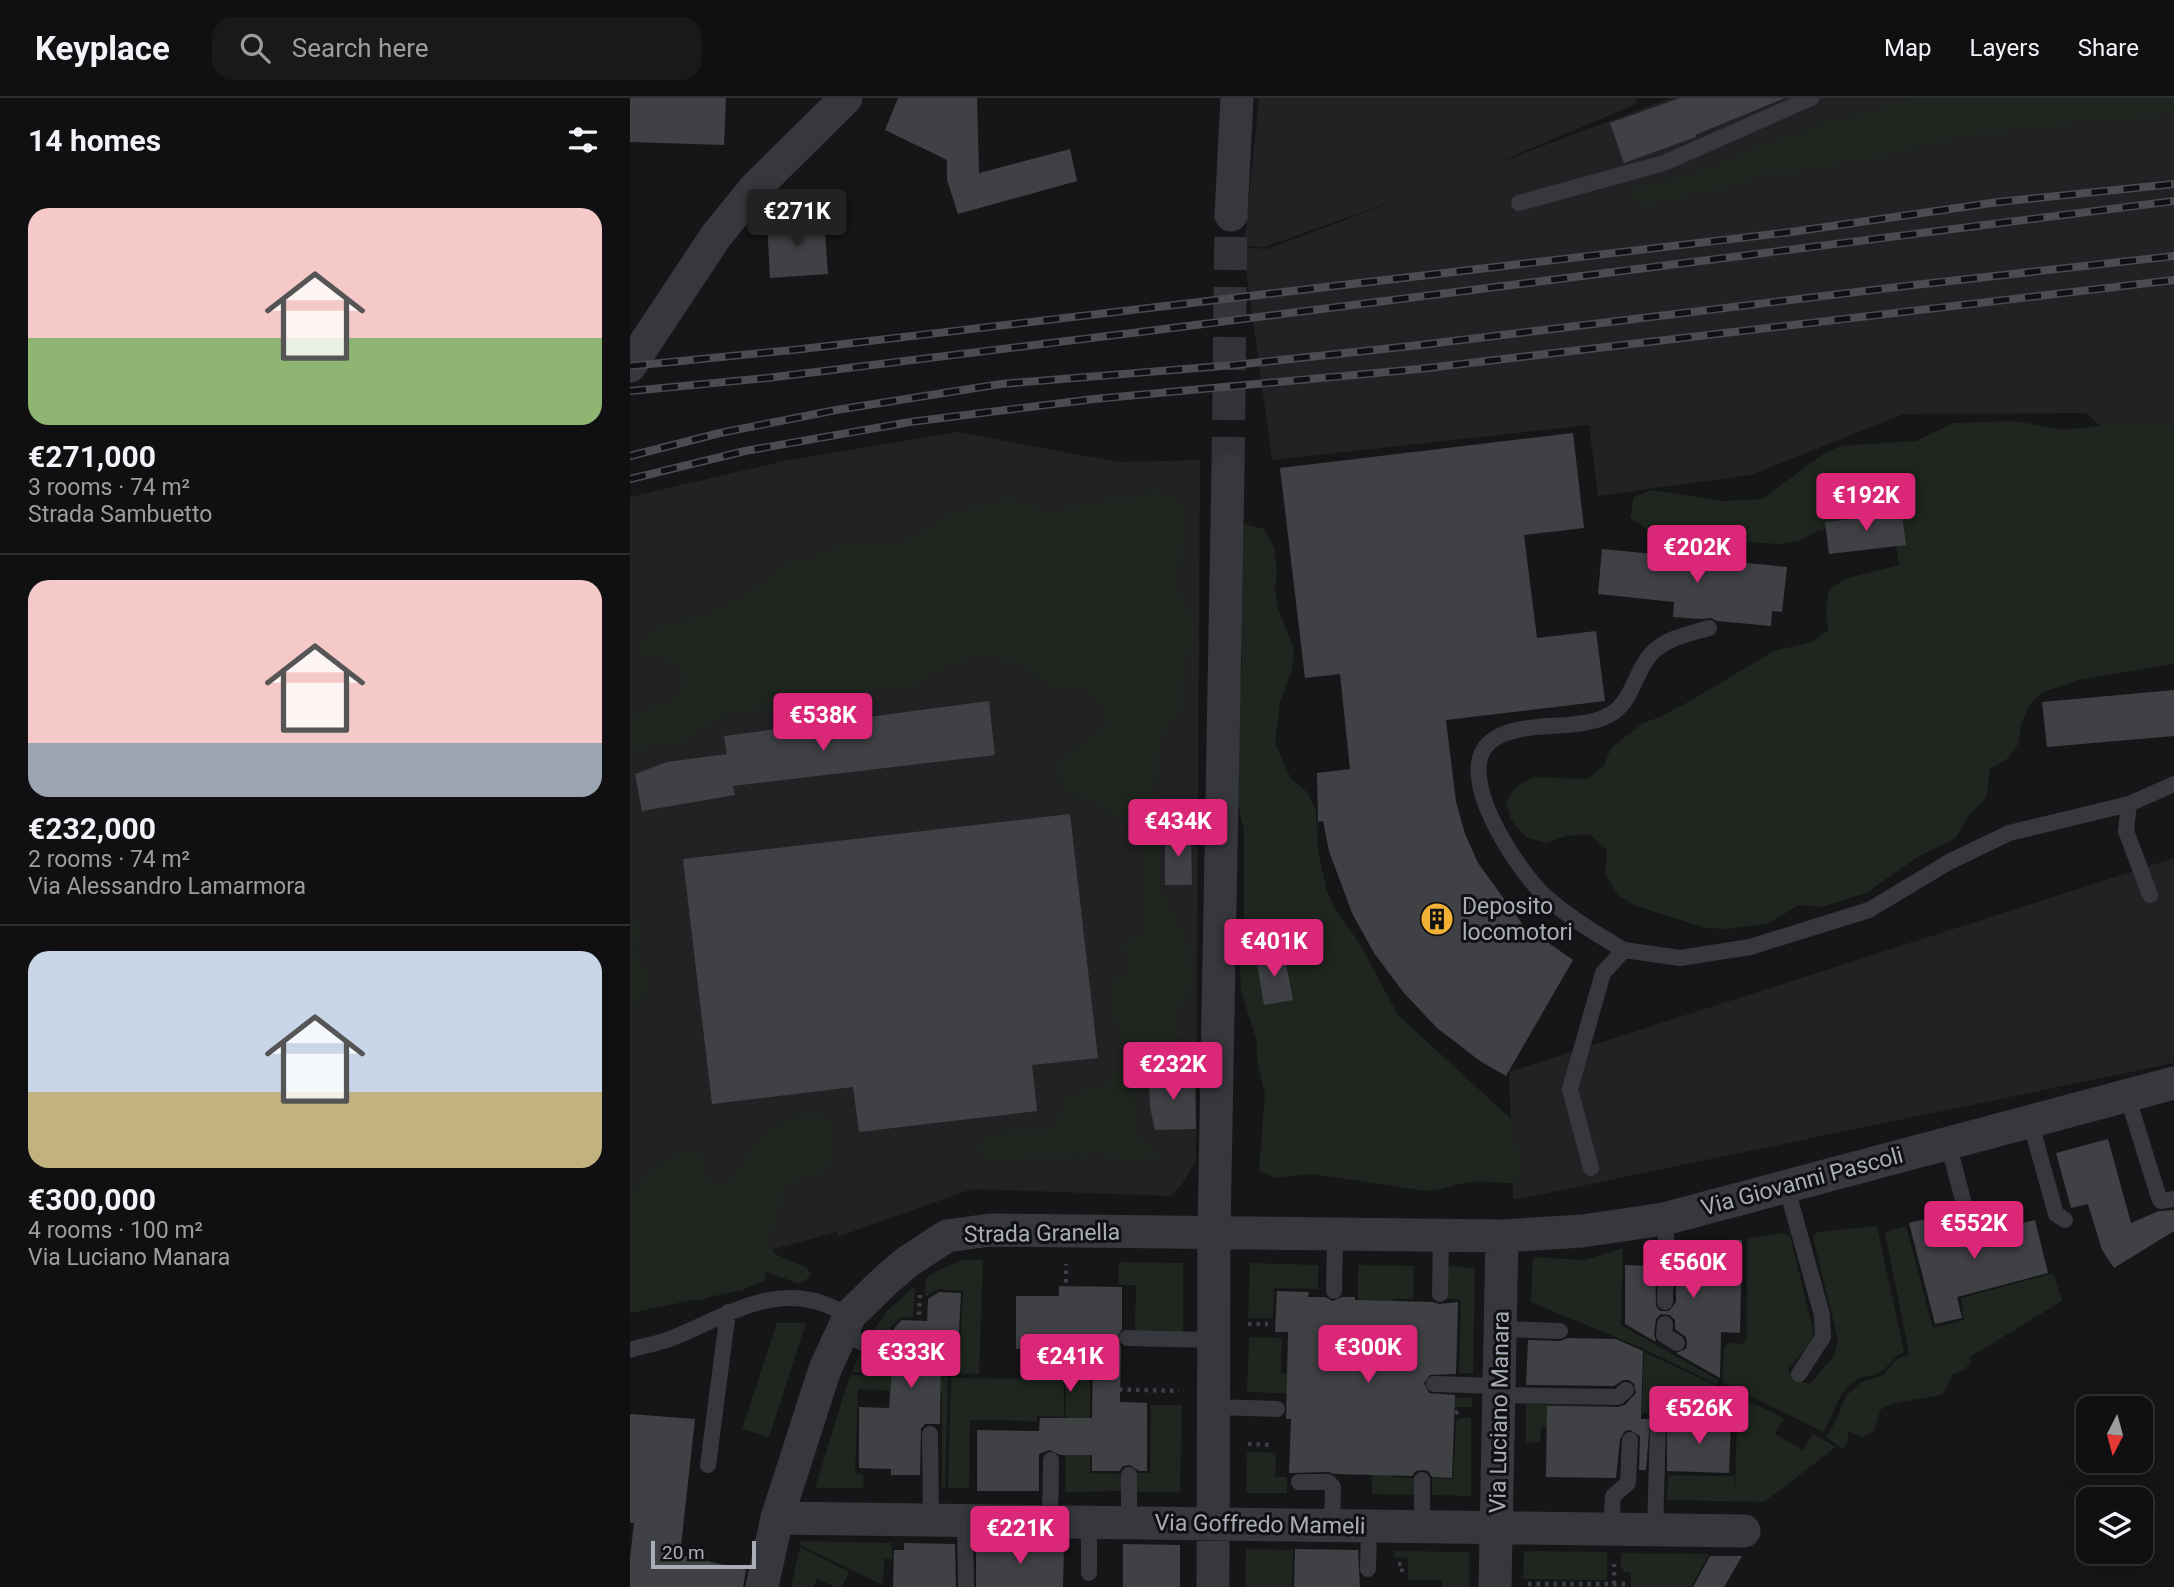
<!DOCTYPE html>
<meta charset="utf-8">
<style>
:root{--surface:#101012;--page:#19191b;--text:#f1f3f6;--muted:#9c9d9f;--line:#303032;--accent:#db2777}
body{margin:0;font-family:Roboto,sans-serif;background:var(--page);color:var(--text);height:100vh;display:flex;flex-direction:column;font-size:26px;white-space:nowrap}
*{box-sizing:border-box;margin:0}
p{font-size:23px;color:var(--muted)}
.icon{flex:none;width:38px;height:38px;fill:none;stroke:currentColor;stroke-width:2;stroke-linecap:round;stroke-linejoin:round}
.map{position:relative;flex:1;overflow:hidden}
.drawer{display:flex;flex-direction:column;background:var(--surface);width:630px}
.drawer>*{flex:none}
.needle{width:46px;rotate:186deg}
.buttons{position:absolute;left:1446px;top:1298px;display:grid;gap:14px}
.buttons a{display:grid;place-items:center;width:77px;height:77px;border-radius:14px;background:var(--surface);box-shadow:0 7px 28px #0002,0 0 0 2px var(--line);font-size:35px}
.scale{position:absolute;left:21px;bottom:18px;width:105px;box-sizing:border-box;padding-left:7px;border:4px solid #a8adb8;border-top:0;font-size:19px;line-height:24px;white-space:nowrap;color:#a8adb8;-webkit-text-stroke:5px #111113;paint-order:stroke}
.price{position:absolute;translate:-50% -60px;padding:0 16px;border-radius:7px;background:var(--accent);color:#fff;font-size:23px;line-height:46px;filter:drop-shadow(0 2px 4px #0008)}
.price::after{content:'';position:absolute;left:50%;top:42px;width:21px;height:16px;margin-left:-10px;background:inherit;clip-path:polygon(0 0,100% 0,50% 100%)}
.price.selected{background:#222;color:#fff}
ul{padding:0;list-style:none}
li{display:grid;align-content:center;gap:14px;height:371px;padding:0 28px}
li+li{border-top:2px solid var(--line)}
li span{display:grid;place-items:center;height:217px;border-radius:21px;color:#555}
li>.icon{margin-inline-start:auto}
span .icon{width:126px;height:126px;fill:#fffc;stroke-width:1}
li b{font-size:30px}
h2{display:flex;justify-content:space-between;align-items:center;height:84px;padding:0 28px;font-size:30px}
header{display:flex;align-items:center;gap:42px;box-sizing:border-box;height:98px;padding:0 35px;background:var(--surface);border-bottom:2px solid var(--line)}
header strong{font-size:33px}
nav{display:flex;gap:38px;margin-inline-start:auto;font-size:24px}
.search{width:490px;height:63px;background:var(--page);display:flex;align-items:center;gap:18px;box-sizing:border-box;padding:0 24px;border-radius:21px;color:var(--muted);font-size:26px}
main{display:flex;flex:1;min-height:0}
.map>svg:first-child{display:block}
.built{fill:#222225}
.green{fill:#1e261f}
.building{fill:#404145}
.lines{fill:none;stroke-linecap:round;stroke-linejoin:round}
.minor-tunnel{stroke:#333438;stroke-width:33;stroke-dasharray:33 17;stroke-linecap:butt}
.path{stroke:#3d3f44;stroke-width:4.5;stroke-dasharray:3.5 5;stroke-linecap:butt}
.service{stroke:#37383d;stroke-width:16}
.minor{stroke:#37383d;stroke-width:33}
.rail-casing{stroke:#4a4c52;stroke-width:8}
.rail{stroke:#111113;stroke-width:5;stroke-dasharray:16;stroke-linecap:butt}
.labels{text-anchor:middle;stroke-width:6;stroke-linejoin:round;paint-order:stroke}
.poi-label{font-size:23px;fill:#a8adb8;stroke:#111113;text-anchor:start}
.street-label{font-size:23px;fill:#a8adb8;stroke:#111113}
</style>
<header>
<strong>Keyplace</strong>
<div class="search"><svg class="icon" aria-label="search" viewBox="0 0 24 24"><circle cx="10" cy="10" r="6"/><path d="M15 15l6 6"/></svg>Search here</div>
<nav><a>Map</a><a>Layers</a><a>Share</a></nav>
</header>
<main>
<section class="drawer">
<h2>14 homes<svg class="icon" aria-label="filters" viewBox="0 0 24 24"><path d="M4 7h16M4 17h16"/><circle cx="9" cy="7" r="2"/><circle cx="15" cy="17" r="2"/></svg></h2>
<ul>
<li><span style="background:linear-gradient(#f6c9c9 60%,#8fb573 0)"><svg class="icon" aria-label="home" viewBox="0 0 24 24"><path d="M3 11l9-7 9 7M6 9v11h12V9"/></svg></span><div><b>€271,000</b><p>3 rooms · 74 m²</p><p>Strada Sambuetto</p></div></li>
<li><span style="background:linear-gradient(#f6c9c9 75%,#9aa5b1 0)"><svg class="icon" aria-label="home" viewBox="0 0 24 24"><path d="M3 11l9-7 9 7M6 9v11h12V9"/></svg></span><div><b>€232,000</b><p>2 rooms · 74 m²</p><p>Via Alessandro Lamarmora</p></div></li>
<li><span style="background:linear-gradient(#c9d6e8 65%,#c2b280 0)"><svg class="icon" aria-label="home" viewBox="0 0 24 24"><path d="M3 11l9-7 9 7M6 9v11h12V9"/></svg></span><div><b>€300,000</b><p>4 rooms · 100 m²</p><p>Via Luciano Manara</p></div></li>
</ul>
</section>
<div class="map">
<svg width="1544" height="1489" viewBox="0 0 1544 1489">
<rect width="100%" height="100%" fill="#161618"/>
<path class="built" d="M629 0H1007L1006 6 862 67 1041 0H1544V336L1487 343 1456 315 1274 316 1121 377 968 398 959 327 642 362 613 149 637 151 781 97 634 149 614 148Z
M327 334 488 364 570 362 566 1063 552 1086 540 1098 342 1091 207 1139V1134L0 1190V399L154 363Z
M1544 760V965L883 1102 879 974Z"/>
<path class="green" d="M1281 0H1544V16L1500 21 1464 22 1414 31 1342 36 1268 54 1263 57 1211 65 1201 69 1178 70 1169 75 1139 74 1102 89 1075 93 1020 108H1013L1001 103 999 96 1003 90 1016 89 1090 67 1095 62 1142 43 1178 33 1196 23 1235 16Z
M1385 323 1433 332 1504 324 1544 328V566L1448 582 1411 595 1399 608 1391 626 1389 645 1377 661 1360 671 1356 700 1340 715 1326 740 1289 758 1236 795 1191 809 1169 807 1139 825 1098 831 1076 830 1006 808 988 797 975 776 977 752 959 736 936 738 916 745 896 739 881 722 876 704 886 689 903 679 957 681 974 668 981 650 1013 625 1030 619 1062 602 1144 553 1182 544 1198 533 1196 514 1199 492 1215 481 1269 467 1266 444 1227 426 1187 433 1169 443 1149 446 1041 440 1021 435 1000 419 1004 399 1021 392 1094 403 1132 401 1192 357 1210 348 1286 343 1323 325Z
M524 392 546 399 556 416 548 479 550 498 560 515 566 535 553 572 550 612 529 644 524 705 530 747 529 786 558 845 561 875 559 896 546 914 547 943 543 947 519 953 506 971 502 983 506 1012 504 1030 507 1040 533 1055 528 1058 504 1062 468 1057 393 1060 359 1064 350 1055 348 1047C360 1029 397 1035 417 1034L426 1023 438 997 475 988 491 966 493 954 491 940 479 904 482 883 498 872 493 845 512 835C511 807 525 748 503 728 496 722 486 719 479 714 463 705 462 696 440 698L430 682 429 663 478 627C474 612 463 591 444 590 438 589 431 592 426 593L391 566 355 558 323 566 282 588 270 591 206 597 147 609 102 614 90 619 53 644 0 653V621C23 602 59 613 52 573L32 558 9 556 7 545C29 522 59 526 87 511 101 504 117 496 130 487 141 479 149 470 161 463L173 464 199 450 240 443 262 446 285 439 318 416 381 400 399 408 421 413 483 401 504 400Z
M614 426 634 431 644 449 647 471 645 491 648 511 664 550 662 570 650 605 645 645 661 681 677 694 686 713 688 753 697 793 705 811 730 846 768 917 879 1019 891 1066 886 1085C869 1085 852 1082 835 1085 821 1087 814 1092 797 1093L682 1076 646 1080 629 1073 635 996 627 963V943L611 893 610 874 614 834V732L606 698 605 679 612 557 602 478Z
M0 817C10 828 11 837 5 850 17 883 34 883 0 911Z
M177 1016 196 1018 201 1021 203 1025 202 1043 203 1059 197 1070 187 1076 157 1085 153 1089 147 1123 136 1141 145 1156 176 1169 182 1177 170 1186 135 1174V1182L113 1192 75 1200 73 1202H64L0 1215V1098L23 1070 52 1054H71L74 1071 81 1087C86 1086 93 1085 98 1083 106 1078 110 1068 115 1061 129 1040 152 1019 177 1016Z
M1247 1128 1274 1254C1263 1259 1259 1269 1249 1275 1243 1279 1234 1277 1228 1281 1207 1293 1206 1314 1193 1334L1092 1284 1094 1250 1098 1245 1112 1246 1117 1241V1140L1152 1135 1160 1138 1183 1231V1241L1158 1272 1169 1283 1180 1286 1204 1258 1208 1242 1183 1139 1187 1134Z
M1276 1128 1303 1230 1334 1222 1331 1200 1421 1176 1424 1177 1432 1203 1338 1260 1342 1263 1334 1272 1323 1276 1313 1296C1293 1302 1268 1301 1250 1312L1244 1333 1234 1339 1218 1333V1343L1213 1351 1196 1339 1207 1321 1215 1299 1231 1284 1252 1278 1267 1261 1279 1256 1255 1134Z
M993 1150 991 1227 1088 1282 1086 1286 1014 1251 901 1204 903 1159 955 1162Z
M332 1162H353L349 1276 222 1274 231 1253 260 1256V1263L310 1265 311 1254 330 1255 333 1193 308 1191 295 1199 296 1180 306 1173Z
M489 1164 553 1165V1233L505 1232 506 1187H488Z
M620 1165 688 1167V1191L644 1190 643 1220H618Z
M728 1167 784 1168 783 1201H763L761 1268 728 1286Z
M813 1168 845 1170 843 1275H829L831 1202 812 1200Z
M285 1188 283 1220 271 1219 261 1229V1242L239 1238 257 1213Z
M147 1225H176L139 1339 112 1331Z
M619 1239 652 1240 651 1275 709 1277 708 1297 617 1294Z
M1014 1254 1154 1320 1145 1336 1173 1352 1183 1336 1206 1349 1134 1404 1037 1402 1038 1377 1104 1378 1105 1395 1107 1317 1012 1315Z
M220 1277 318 1279 315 1390H312V1295L228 1291 225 1376 233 1377 234 1390H185Z
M321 1280 434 1281V1319L407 1318V1323L340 1322 339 1390H318Z
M436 1280 460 1281V1375L492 1376V1393L435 1394Z
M765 1298 842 1300V1309H827L808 1320H765L762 1379 784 1380V1397L742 1396 743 1310Z
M896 1306 984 1308 983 1330 911 1329 910 1345 896 1344Z
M521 1307H552L550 1394H506V1375H520Z
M831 1320H841V1398L802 1397V1380L823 1381 826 1323Z
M617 1354 646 1355 645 1379H657V1395H616Z
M171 1443 262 1445V1461H254L253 1487 170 1447Z
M170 1449 219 1474 212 1489H205L187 1481 183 1489H161Z
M616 1451 663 1452 662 1489H615Z
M765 1453 839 1454V1489H812V1482H778V1460L764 1459Z
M894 1453 977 1454V1482L893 1481Z
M991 1455 1079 1456 1061 1489H1001V1475L994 1474 991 1470Z"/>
<path class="building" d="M0 0H96L94 47 0 44Z
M268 0H347L349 75 440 51 447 83 328 116 317 82V62L255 32Z
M1050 0H1155L1065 37 1066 39 994 65 980 25Z
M194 121 198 176 140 180 137 125Z
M943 335 954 430 894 437 907 540 966 533 975 603 816 622 826 704 835 736 848 765 893 827 943 862 876 978 850 963 807 930 774 895 744 855 722 815 699 753 693 723 688 724 687 675 720 671 710 576 675 580 650 370Z
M1272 415 1276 447 1199 456 1195 424Z
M972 451 1157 469 1152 514 1142 513 1141 528 1087 523 1081 520 1071 521 1043 519 1044 504 968 496Z
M1544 592V638L1417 649 1412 604Z
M359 603 365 657 103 688 105 697 12 713 5 676 37 664 97 656 94 638Z
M440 716 468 960 402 967 407 1013 229 1034 223 989 82 1006 53 761Z
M535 735H561L562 787H535Z
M654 855 663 902 634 907 626 860Z
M565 976 566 1031 525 1032 520 1009 519 978Z
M1478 1041 1501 1125 1529 1113 1544 1112V1133L1484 1170 1472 1152 1458 1106 1441 1110 1426 1055Z
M1307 1118 1313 1139 1385 1121 1387 1126 1405 1122 1418 1175 1327 1199 1332 1220 1305 1226 1279 1125Z
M1062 1142H1112L1110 1235 1091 1234 1090 1280 1046 1255 1056 1251 1057 1245 1056 1239 1045 1231V1222L1040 1217 1031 1216 1026 1221 1024 1236 1026 1244 995 1226V1167L1025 1168 1026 1208 1030 1213H1039L1046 1204V1170L1062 1171Z
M429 1188 492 1189V1231L487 1240 491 1249 490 1304 517 1305V1373H509L500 1367 493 1368 489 1373H462V1357H430L420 1352 409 1356V1393H347V1332L409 1333 410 1320H462L463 1252 386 1251V1198H429Z
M647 1193 679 1194 678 1199H695L703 1203 712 1199H725V1202L803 1204 809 1206 828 1204 826 1276 800 1277 794 1285 799 1295 825 1297 822 1380 802 1379 798 1373 793 1372 786 1373 782 1378 705 1376 698 1374 659 1375 661 1321H656L658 1234H645Z
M309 1194 331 1195 328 1252 311 1251 310 1326H295L291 1331 290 1377H261V1371L229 1370V1309L259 1310 263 1257 266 1249 263 1242 264 1230 272 1222 297 1223 298 1201Z
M938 1240 986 1241 1013 1253 1011 1321H1020L1016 1372H1009L1010 1338 1000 1332 995 1333 990 1341 986 1380 916 1379 917 1308 988 1309 995 1307 1006 1295 1004 1286 999 1282H993L984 1288 896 1287 898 1242 930 1243Z
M0 1316 65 1321 50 1457 116 1472 113 1489H0V1460L4 1425H0Z
M1037 1322 1101 1324 1099 1375 1037 1373Z
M274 1445 325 1446 326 1489H263L264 1452H274Z
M346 1446 434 1447 433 1489H346Z
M493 1446 550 1447V1489H493Z
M665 1451 728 1452 730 1489H664Z
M1080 1458H1112L1094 1489H1063Z"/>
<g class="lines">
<path class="minor-tunnel" d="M598 372 601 117"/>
<path class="path" d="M436 1193V1166
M289 1217 290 1197
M618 1226H638
M472 1291 549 1293
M818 1320 829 1313
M618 1346 642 1347
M768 1466H772V1478
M898 1486H995V1489
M984 1486V1466"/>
<path class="service" d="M889 105 1034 65 1181 0
M1499 706 1496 733 1520 797
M994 852C966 836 938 819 915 798 888 773 822 676 860 644 892 618 951 637 984 614 1003 600 1006 572 1021 556 1036 540 1059 536 1079 530
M1497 997 1529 1100 1531 1103 1544 1101
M1400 1023 1426 1116 1435 1122
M1318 1045 1338 1121
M961 1070 940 991 973 875 994 852 1050 860 1120 849 1239 812 1319 764 1379 735 1499 706 1544 686
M1156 1087 1192 1217 1193 1239 1169 1276
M1034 1121 1036 1137 1035 1204
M704 1193 705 1136
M810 1196 811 1138
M1035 1226 1034 1237 1047 1245
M870 1231 930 1233
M211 1234 239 1248 256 1249
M497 1240 583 1242
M0 1252C12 1248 25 1246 37 1242 84 1225 132 1189 185 1203 197 1206 209 1213 220 1217
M804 1286 869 1288
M869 1297 988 1299 996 1292
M584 1309 647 1311
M300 1336 301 1422
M78 1367 98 1214
M499 1377V1425
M669 1384H698L703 1389 702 1427
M335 1422 336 1489
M420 1423 421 1362
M459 1424V1475
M792 1428V1382
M981 1431 983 1398 998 1385 1000 1342
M1025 1432 1028 1327
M738 1471 739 1428"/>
<path class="minor" d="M601 117 607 0
M0 268 86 138 125 90 216 0
M147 1420 1114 1433
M132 1489 147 1420 195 1271 220 1217 255 1183 277 1164 317 1138 360 1132 872 1138 952 1133 1034 1121 1544 985
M583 1489 584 1134 598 372
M865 1489 872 1138"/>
<defs>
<path id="rail" d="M0 268 172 251 1161 134 1368 104 1544 86
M0 293 137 280 526 232 1544 103
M0 358 90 335 206 312 371 286 604 267 790 247 1284 187 1544 158
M0 381 115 353 280 324 464 301 789 271 1544 182"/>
</defs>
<use href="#rail" class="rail-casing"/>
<use href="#rail" class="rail"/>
</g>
<defs>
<symbol id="building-disc" viewBox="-11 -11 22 22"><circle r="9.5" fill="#f2b134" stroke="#111113"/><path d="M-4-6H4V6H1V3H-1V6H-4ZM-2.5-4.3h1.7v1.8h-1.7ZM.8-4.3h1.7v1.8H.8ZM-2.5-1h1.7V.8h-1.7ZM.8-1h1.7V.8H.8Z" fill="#111"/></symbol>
</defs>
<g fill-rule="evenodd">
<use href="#building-disc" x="788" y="802" width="38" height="38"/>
</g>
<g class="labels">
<g class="poi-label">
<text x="832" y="816">Deposito<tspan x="832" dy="26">locomotori</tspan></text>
</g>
<g class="street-label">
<text transform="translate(1172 1083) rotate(-15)" y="8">Via Giovanni Pascoli</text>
<text transform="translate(412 1135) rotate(-1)" y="8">Strada Granella</text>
<text transform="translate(869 1314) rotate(-89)" y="8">Via Luciano Manara</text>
<text transform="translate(630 1426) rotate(1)" y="8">Via Goffredo Mameli</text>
</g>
</g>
</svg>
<div class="buttons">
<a><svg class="needle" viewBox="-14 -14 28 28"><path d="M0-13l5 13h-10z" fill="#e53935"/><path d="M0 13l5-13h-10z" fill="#9c9d9f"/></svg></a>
<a><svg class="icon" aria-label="layers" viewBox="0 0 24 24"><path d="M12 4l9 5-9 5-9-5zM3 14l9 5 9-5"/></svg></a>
</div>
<div class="scale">20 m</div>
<b class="price selected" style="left:167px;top:151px">€271K</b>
<b class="price" style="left:1236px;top:435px">€192K</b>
<b class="price" style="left:1067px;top:487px">€202K</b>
<b class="price" style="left:193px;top:655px">€538K</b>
<b class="price" style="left:548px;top:761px">€434K</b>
<b class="price" style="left:644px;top:881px">€401K</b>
<b class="price" style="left:543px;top:1004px">€232K</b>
<b class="price" style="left:1344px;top:1163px">€552K</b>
<b class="price" style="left:1063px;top:1202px">€560K</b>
<b class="price" style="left:738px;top:1287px">€300K</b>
<b class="price" style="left:281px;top:1292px">€333K</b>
<b class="price" style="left:440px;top:1296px">€241K</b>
<b class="price" style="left:1069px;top:1348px">€526K</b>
<b class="price" style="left:390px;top:1468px">€221K</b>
</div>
</main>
